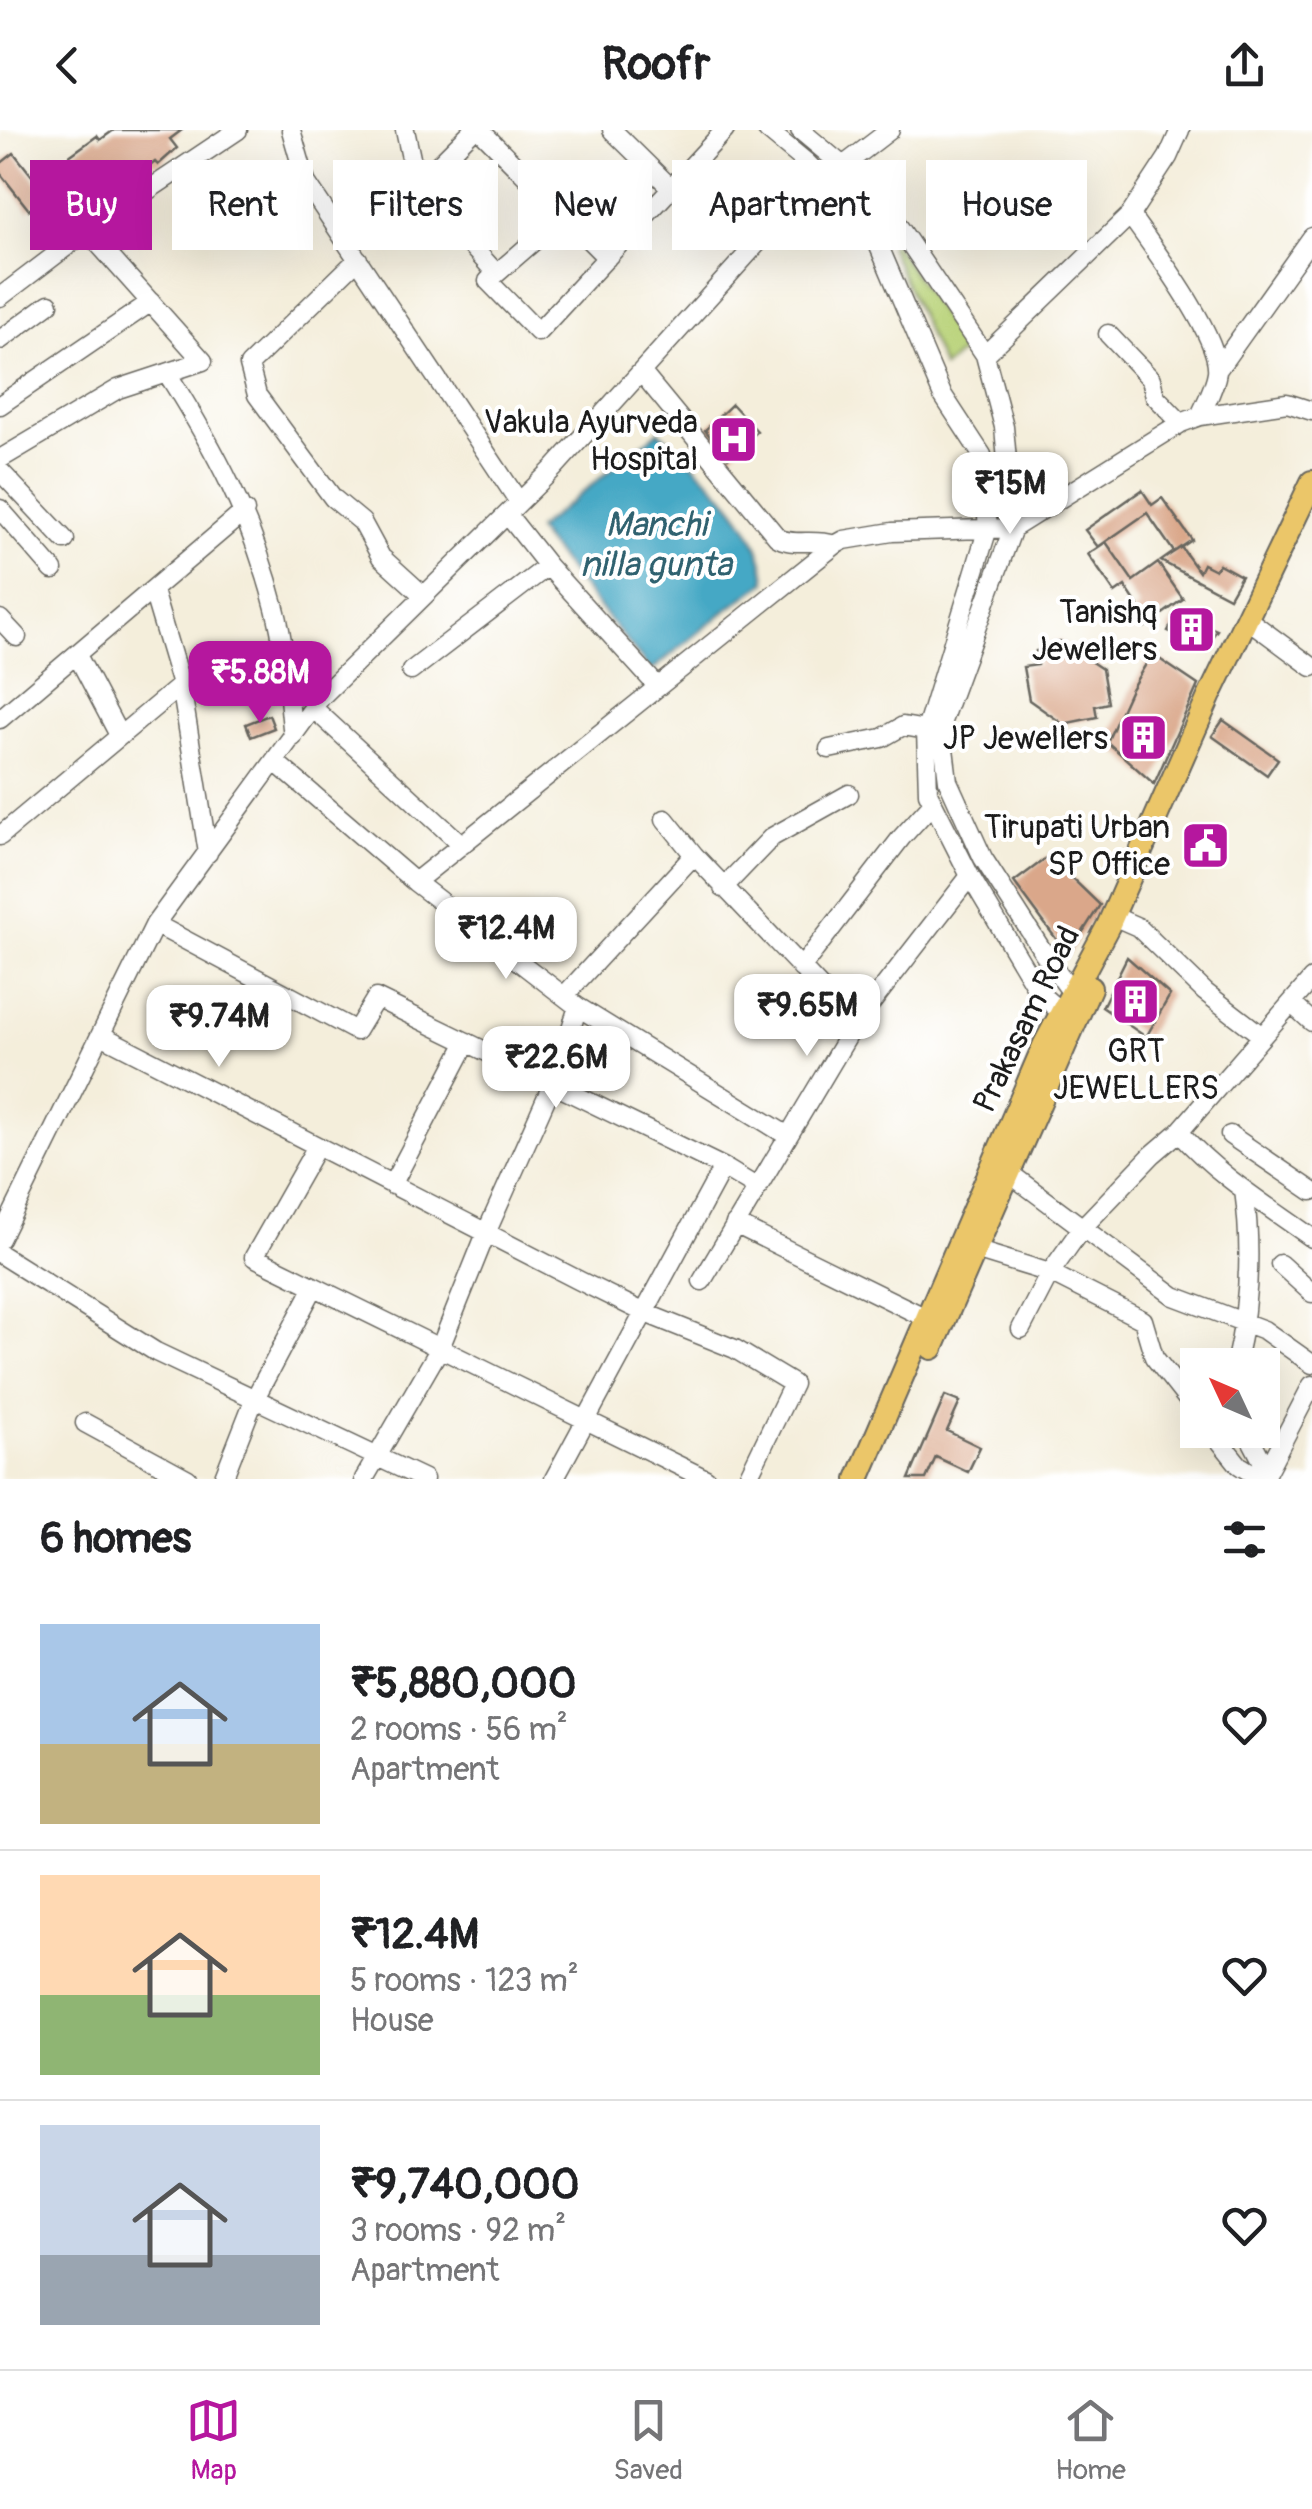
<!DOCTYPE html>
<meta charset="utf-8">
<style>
:root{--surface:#fff;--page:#f6f6f6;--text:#202124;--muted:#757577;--line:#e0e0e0;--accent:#b5179e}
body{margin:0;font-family:Pangolin,sans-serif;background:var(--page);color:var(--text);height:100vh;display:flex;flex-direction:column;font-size:38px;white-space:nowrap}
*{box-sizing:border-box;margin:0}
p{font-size:32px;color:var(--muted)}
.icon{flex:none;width:55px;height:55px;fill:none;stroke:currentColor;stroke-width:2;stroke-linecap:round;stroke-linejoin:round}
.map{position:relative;height:1349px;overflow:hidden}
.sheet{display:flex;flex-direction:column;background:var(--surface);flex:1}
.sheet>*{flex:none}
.guide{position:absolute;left:30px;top:30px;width:1252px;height:90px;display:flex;gap:20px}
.needle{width:65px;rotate:314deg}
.controls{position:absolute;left:1180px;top:1218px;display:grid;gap:20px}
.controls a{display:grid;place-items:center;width:100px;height:100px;border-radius:0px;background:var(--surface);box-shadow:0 10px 40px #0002;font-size:50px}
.price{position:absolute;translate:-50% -85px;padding:0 22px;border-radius:20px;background:#fff;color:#222;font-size:32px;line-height:65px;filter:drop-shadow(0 2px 5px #0008)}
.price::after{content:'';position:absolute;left:50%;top:60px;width:30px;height:22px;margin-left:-15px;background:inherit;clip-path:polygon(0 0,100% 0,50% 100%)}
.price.active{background:var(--accent);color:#fff}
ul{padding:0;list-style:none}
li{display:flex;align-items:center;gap:30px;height:250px;padding:0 40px}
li+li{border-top:2px solid var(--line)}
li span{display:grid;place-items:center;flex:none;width:280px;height:200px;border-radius:0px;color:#555}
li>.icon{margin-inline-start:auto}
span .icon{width:120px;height:120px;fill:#fffc;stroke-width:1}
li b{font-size:42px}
h2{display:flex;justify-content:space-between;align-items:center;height:120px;padding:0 40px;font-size:42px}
.tag{padding:0 35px;border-radius:0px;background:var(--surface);box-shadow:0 10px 40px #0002;font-size:35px;line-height:90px}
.tag.active{background:var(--accent);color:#fff}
header{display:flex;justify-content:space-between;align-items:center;height:130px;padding:0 40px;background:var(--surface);font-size:45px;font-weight:700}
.tab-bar{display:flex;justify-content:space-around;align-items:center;height:140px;border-top:2px solid var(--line);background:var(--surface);font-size:28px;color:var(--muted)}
.tab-bar a{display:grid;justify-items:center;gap:5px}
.tab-bar .active{color:var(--accent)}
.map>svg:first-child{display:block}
.green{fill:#b8d277;stroke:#6a774a;stroke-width:2.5}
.water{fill:#45a8c5;stroke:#306270;stroke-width:2.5}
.building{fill:#daa78a}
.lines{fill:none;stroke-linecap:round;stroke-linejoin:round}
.minor-casing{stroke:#68665f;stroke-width:21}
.major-casing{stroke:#68665f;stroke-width:26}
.minor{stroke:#fff;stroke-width:18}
.major{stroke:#ebc669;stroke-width:22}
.labels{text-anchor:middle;stroke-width:8;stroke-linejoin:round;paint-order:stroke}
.poi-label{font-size:32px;fill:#1c1c1c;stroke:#fff;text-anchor:end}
.street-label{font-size:32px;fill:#1c1c1c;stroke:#fff}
.water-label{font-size:35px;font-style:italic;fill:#306270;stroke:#fff}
</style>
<header><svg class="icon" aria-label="back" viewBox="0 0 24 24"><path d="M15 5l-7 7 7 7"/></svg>Roofr<svg class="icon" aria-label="share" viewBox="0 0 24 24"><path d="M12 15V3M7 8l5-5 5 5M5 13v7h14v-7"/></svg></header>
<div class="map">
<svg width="1312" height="1349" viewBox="0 0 1312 1349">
<rect width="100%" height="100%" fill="#fff"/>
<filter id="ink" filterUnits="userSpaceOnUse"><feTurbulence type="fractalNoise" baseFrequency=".01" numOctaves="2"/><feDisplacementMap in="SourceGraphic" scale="20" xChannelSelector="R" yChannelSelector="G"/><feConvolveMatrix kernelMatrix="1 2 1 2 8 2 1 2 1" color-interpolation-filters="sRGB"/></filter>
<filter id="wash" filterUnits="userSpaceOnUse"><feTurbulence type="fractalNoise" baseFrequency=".0048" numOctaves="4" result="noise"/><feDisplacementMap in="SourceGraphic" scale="40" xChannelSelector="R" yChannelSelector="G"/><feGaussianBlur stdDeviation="2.25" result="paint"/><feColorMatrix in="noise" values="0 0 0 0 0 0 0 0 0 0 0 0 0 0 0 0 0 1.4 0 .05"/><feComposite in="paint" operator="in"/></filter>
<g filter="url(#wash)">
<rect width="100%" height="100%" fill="#f4eedb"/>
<path class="green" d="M894 113 964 220 943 238 889 116Z"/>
<path class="water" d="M659 301C700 342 762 390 766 452L724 482 651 541 536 400Z"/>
<g id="blocks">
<path class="building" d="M114 0H182L170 9 177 18 158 35 155 32 133 50 129 43 91 71 61 32 97 6 100 10Z
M14 23 47 65 29 80 0 43V34Z
M732 274 757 301 728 328 705 300Z
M1142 360 1152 375 1162 368 1192 410 1174 422 1147 383 1098 417 1085 400Z
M1106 412 1133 451 1158 433 1183 469 1145 497 1134 481 1139 477 1125 456 1115 463 1088 424Z
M1181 417 1199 442 1203 434 1215 440 1219 434 1241 446 1229 467 1161 431Z
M1177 484 1217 500 1205 517 1168 501Z
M1060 511 1102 539 1108 573 1095 576 1097 587 1063 594 1029 570 1023 537 1038 535 1036 521 1051 518 1050 513Z
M1152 524 1198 555 1154 654 1107 612 1131 559Z
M269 585 274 598 251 607 246 594Z
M1223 590 1278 629 1267 645 1212 606Z
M1049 726 1100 775 1068 825 1014 752Z
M1127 827 1170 865 1146 907 1102 877Z
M945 1266 960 1272 947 1301 980 1317 968 1342 936 1327 926 1349H909Z"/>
</g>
</g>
<g filter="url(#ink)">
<use href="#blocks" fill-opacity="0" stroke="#68665f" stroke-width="2.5"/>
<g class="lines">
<defs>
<path id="minor" d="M291 0 306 52 519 372
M405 0 417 56 473 0
M480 0 607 128
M612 0 670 57
M767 0 807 33 856 82 875 107 942 264 982 325 988 398 926 600 928 663 970 746 1040 864 1070 890
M800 0 843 36 897 94 985 225 1004 297 1013 398 941 594 948 651 983 728 1049 831 1067 856 1083 869
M1180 0 1168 27 1130 85C1151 115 1221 207 1217 242 1215 257 1206 272 1200 286
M843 36 890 0
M417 56 496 143
M564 85 488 151 538 202 725 0
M358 129 249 235 257 265 333 368 362 392 381 427 424 466
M0 167 87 101 238 0
M1108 204 1151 249 1155 266 1181 293
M0 210 49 174
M985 225 1130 85
M1218 239 1312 107
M167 243C216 321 252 388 275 478 286 519 288 564 293 607
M642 243 777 407C791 417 814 408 835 415
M0 275 151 172
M0 329 118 259 203 231 87 101
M0 341 65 410
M0 379 53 440
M507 384 548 436 658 557
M0 489 17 507
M1254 494 1312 537
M77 525 119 605
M411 541 548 436
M181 555 208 723
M313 578 462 715
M0 589 245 381
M829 619 882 608 903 596 926 600
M274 631 415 752 578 877 788 1006
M0 706 181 555 153 461
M694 725 855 894
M415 752 835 415 844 410 892 402 1013 398 1181 293 1200 286 1287 273 1312 281
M723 758 772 707 849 664
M1122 790 1138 797 1205 862 1262 906
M155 794 356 901 376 868 723 1037 756 1057
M801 838 901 708 932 674
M564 866 694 725 665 689
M1291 873 1312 892
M101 905 580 1151 645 1183 735 1219 793 1254 747 1349
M1179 1002C1217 1045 1266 1075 1312 1108
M1230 1005 1312 1061
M316 1018 254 1127 706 1349
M1009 1043 1174 1166 1264 1200 1312 1234
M392 1055 467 912
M735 1094 928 1189
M0 1109 155 794 321 567 554 338 819 45
M975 1120 1050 1143 1143 1190 1154 1227 1198 1283
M0 1124 156 1222 424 1349
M1280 1134 1312 1163
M702 1151 855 894 970 746
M1021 1199 1050 1143 1082 1098 1152 1025 1179 1002 1312 849
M1235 1235C1249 1178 1252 1119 1244 1060
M85 1293 188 1349
M1211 1300 1239 1335 1261 1349
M1246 1300 1267 1340
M223 1349 254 1270 314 1157
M364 1349 440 1218 487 1101 553 953 578 877
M554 1349 723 1037
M1263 1349 1312 1255"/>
<path id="major" d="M932 1218 1090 858
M858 1349 1044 916 1108 796 1209 567 1312 352"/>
</defs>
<use href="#minor" class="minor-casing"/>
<use href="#major" class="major-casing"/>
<use href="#minor" class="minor"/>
<use href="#major" class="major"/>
</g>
</g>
<defs>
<symbol id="hospital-square" viewBox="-11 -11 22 22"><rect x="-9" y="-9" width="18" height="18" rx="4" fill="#b5179e" stroke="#fff"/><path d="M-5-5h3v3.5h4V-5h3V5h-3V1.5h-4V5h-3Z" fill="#fff"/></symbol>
<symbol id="building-square" viewBox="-11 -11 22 22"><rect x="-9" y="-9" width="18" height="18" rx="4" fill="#b5179e" stroke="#fff"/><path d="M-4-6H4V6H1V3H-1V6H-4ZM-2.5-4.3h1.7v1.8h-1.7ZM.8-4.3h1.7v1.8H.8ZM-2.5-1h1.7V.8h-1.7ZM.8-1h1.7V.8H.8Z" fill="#fff"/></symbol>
<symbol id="civic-square" viewBox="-11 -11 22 22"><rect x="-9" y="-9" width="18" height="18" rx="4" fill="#b5179e" stroke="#fff"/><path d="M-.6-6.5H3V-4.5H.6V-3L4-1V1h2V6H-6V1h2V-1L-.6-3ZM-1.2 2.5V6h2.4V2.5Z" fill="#fff"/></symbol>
</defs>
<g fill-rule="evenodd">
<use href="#hospital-square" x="706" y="282" width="55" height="55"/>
<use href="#building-square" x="1164" y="472" width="55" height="55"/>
<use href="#building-square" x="1116" y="580" width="55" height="55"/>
<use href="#civic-square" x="1178" y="688" width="55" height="55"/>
<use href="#building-square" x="1108" y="844" width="55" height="55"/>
</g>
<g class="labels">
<g class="poi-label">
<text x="698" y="303">Vakula Ayurveda<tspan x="698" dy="37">Hospital</tspan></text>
<text x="1157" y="493">Tanishq<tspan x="1157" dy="37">Jewellers</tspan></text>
<text x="1108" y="619">JP Jewellers</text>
<text x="1170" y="708">Tirupati Urban<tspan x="1170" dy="37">SP Office</tspan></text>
<text x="1136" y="932" text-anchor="middle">GRT<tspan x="1136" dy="37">JEWELLERS</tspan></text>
</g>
<g class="street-label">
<text transform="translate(1026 889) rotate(-64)" y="11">Prakasam Road</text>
</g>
<g class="water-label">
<text x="656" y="406">Manchi<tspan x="656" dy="40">nilla gunta</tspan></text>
</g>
</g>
</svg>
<div class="controls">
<a><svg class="needle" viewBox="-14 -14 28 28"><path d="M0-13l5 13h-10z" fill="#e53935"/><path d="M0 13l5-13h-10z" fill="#757577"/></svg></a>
</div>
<b class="price" style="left:1010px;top:407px">₹15M</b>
<b class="price active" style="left:260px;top:596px">₹5.88M</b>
<b class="price" style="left:506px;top:852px">₹12.4M</b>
<b class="price" style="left:807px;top:929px">₹9.65M</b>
<b class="price" style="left:219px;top:940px">₹9.74M</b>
<b class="price" style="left:556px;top:981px">₹22.6M</b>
<div class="guide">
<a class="tag active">Buy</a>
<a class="tag">Rent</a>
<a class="tag">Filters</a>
<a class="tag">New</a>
<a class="tag">Apartment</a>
<a class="tag">House</a>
</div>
</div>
<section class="sheet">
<h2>6 homes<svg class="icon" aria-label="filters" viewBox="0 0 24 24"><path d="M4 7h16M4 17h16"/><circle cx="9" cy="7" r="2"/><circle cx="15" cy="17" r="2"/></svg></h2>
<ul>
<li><span style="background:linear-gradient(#a9c7e8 60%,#c2b280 0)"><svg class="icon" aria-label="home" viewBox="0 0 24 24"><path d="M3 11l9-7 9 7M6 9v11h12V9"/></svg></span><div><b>₹5,880,000</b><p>2 rooms · 56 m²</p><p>Apartment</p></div><svg class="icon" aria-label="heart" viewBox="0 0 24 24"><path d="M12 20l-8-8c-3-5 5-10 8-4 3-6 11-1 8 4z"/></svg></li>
<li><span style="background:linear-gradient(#ffd9b3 60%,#8fb573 0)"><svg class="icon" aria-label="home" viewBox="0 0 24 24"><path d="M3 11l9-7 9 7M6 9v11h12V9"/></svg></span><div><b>₹12.4M</b><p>5 rooms · 123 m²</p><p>House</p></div><svg class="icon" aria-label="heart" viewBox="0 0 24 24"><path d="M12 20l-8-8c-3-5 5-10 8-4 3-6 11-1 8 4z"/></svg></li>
<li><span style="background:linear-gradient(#c9d6e8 65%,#9aa5b1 0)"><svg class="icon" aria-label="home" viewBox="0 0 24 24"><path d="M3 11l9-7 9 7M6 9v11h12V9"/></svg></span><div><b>₹9,740,000</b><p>3 rooms · 92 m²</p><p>Apartment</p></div><svg class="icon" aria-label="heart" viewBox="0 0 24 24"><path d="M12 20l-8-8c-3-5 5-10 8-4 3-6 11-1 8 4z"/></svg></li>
</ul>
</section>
<nav class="tab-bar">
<a class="active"><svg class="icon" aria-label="map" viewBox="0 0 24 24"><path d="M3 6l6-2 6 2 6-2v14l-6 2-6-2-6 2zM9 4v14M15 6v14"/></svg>Map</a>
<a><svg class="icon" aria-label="saved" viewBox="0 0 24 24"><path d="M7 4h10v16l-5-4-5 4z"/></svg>Saved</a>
<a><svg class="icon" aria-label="home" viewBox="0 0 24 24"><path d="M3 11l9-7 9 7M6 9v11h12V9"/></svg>Home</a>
</nav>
